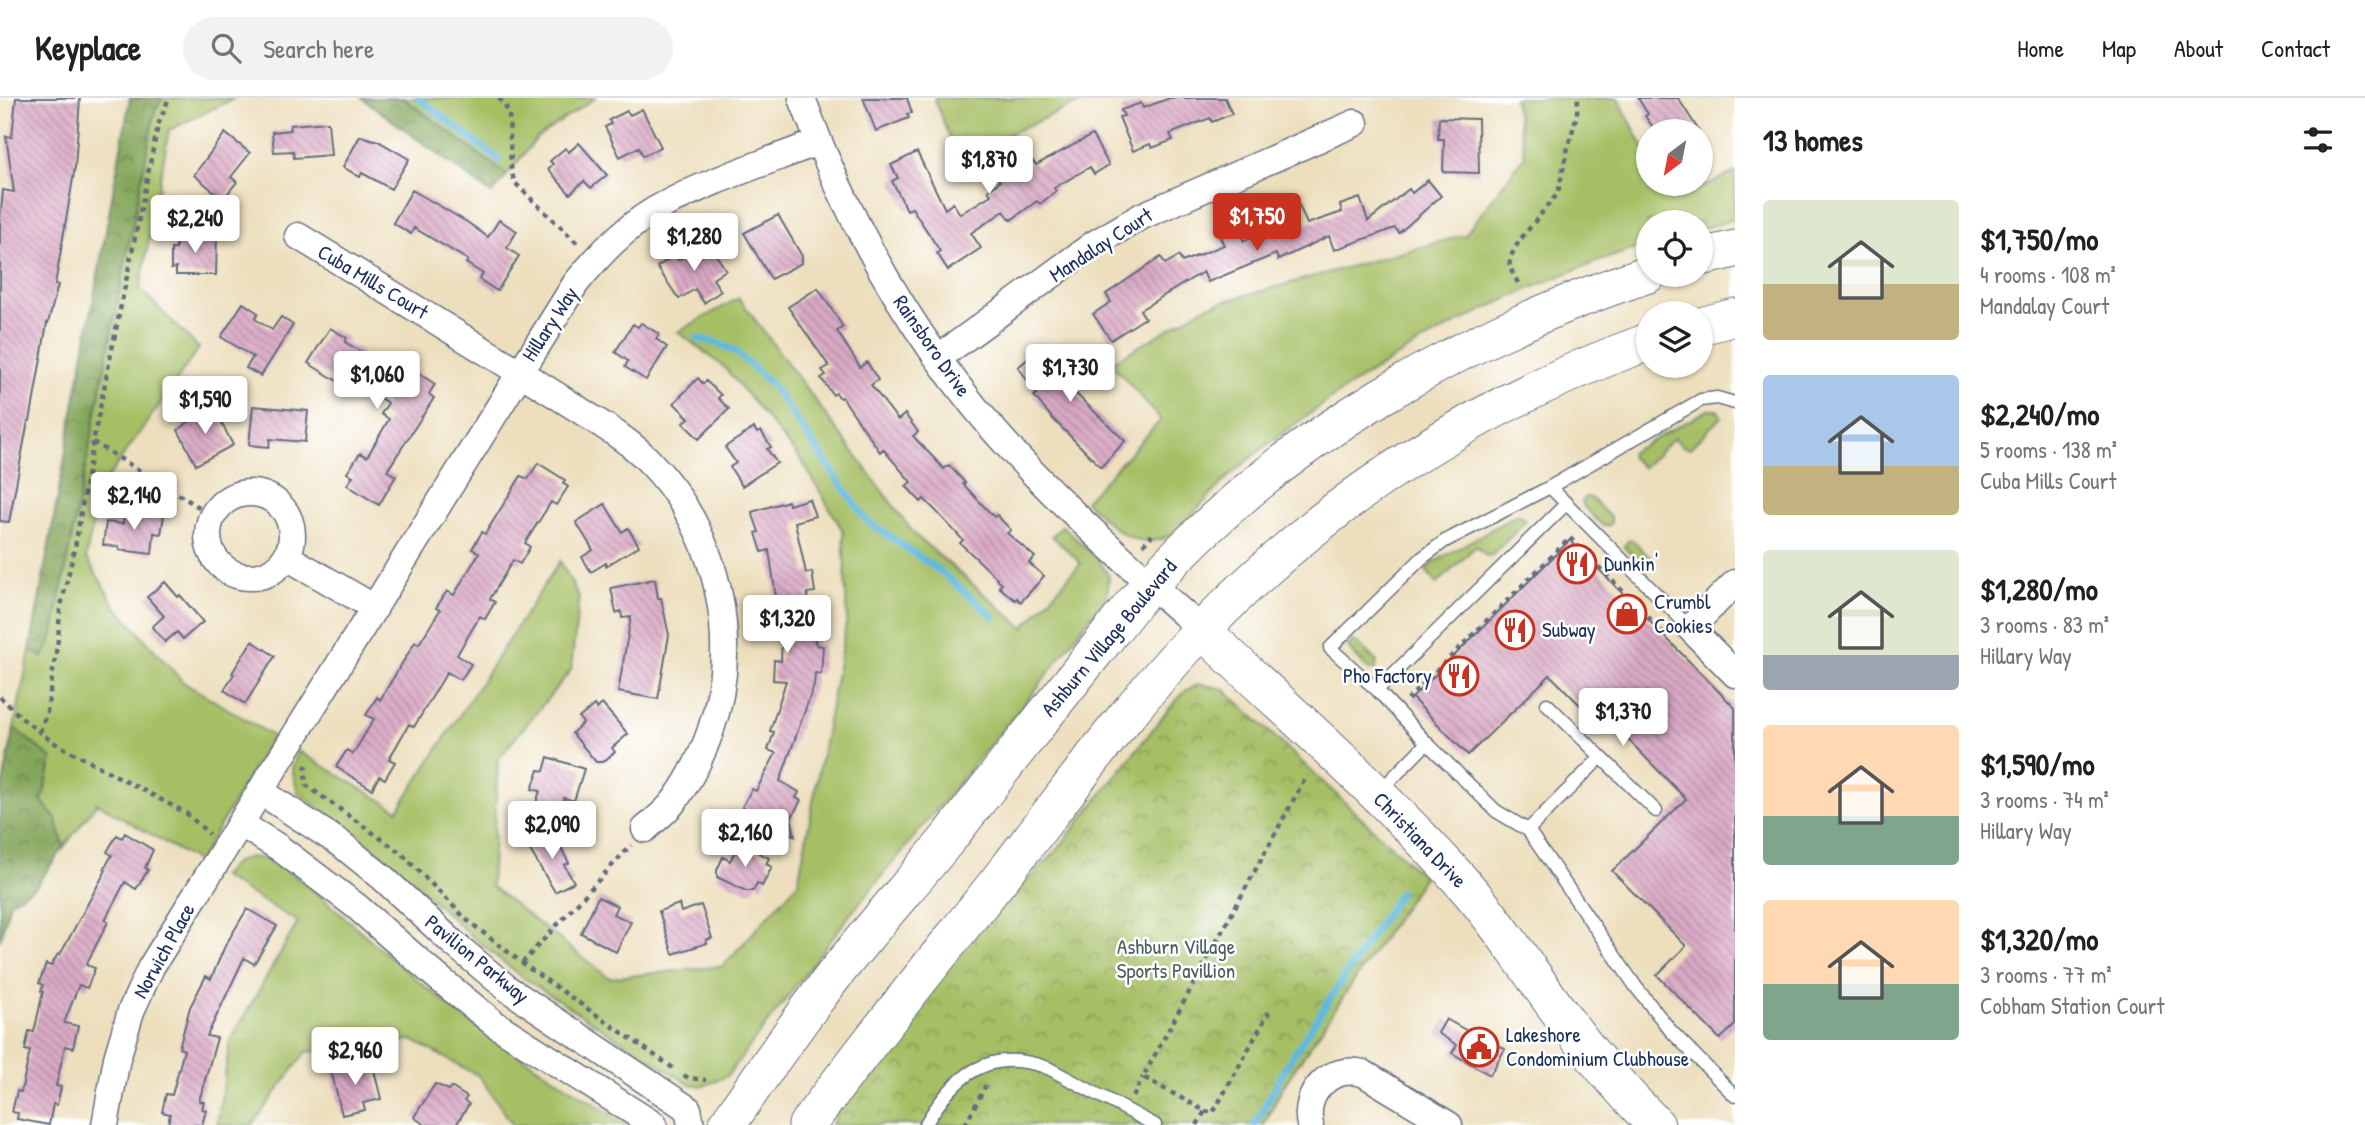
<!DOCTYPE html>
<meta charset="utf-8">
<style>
:root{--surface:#fff;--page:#f2f2f2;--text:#202124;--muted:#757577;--line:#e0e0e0;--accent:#c8321e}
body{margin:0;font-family:"Patrick Hand",sans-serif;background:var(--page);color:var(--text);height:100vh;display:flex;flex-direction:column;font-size:26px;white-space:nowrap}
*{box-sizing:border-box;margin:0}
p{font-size:23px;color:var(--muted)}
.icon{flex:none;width:38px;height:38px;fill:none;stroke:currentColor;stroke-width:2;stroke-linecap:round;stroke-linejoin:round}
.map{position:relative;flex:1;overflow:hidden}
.drawer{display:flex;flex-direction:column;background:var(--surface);width:630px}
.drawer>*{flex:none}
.needle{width:46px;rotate:212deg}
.buttons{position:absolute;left:1636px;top:21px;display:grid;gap:14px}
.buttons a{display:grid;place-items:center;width:77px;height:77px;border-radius:50%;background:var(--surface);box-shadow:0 2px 5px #0004;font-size:35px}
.price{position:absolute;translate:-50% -60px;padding:0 16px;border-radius:7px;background:#fff;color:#222;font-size:23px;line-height:46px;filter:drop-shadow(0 2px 4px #0008)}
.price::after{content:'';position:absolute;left:50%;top:42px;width:21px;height:16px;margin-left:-10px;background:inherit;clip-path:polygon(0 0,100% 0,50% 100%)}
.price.active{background:var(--accent);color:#fff}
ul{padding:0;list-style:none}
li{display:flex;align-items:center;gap:21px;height:175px;padding:0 28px}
li span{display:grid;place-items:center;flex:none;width:196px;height:140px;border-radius:7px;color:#555}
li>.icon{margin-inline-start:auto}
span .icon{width:84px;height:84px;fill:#fffc;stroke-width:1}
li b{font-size:30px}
h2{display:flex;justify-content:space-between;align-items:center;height:84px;padding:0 28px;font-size:30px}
header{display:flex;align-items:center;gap:42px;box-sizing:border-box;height:98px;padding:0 35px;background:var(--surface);border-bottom:2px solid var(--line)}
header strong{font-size:33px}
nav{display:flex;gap:38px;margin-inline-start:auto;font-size:24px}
.search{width:490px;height:63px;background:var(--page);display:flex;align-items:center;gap:18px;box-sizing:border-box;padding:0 24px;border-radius:38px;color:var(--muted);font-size:26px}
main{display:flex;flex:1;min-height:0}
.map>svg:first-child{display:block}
.grass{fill:#a6bf65;stroke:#607762;stroke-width:2}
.forest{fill:url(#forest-crowns);stroke:#506a5c;stroke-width:2}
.park{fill:url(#park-crowns);stroke:#607762;stroke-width:2}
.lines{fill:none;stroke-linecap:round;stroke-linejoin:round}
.stream{stroke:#60b9de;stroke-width:7}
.building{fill:url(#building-back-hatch)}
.lane-casing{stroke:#646d7f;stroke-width:15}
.street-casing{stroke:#646d7f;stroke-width:29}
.secondary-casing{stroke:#646d7f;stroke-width:39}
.path{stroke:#646d7f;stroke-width:4.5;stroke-dasharray:5 5;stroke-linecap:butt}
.lane{stroke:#fff;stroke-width:12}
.street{stroke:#fff;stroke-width:26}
.secondary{stroke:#fff;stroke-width:37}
.labels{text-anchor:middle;stroke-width:5;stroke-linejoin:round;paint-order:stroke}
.street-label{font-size:21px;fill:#1b2f5e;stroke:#fff}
.poi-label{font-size:21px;fill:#1b2f5e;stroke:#fff;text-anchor:start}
.park-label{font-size:21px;fill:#4c6160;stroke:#fff}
</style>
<header>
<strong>Keyplace</strong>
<div class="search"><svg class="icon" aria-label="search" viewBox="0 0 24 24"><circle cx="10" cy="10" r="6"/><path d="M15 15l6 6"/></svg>Search here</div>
<nav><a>Home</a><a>Map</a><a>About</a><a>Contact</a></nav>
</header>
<main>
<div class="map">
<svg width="1735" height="1027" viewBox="0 0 1735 1027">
<defs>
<pattern id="forest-crowns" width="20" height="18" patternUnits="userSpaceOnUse" patternTransform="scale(1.75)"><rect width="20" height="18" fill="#84a65a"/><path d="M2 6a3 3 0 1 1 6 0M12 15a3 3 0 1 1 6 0" fill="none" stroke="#6b884e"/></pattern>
<pattern id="park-crowns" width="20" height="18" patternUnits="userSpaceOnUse" patternTransform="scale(1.75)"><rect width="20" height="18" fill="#a6bf65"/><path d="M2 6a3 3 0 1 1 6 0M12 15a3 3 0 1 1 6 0" fill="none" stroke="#869c56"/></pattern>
<pattern id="building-back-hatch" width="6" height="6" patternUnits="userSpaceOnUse" patternTransform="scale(1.75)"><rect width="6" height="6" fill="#daa9c4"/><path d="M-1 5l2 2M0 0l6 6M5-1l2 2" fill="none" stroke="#b08aa2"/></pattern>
</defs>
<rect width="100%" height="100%" fill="#fff"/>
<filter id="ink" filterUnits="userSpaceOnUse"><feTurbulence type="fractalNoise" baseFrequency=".0143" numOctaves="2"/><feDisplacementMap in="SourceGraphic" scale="14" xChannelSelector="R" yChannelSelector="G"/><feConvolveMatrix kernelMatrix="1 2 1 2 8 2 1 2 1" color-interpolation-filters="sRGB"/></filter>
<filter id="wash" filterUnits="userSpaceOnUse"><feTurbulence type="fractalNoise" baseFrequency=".00686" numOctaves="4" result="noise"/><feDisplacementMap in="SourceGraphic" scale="28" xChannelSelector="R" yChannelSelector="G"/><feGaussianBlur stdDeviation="1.57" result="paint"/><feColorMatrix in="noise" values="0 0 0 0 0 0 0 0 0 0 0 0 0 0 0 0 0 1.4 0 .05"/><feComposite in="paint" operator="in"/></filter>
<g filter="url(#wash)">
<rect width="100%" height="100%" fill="#eddfbd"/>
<path class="grass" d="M163 0H235L169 32 140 191 199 250 100 391 86 459 116 509 183 584 273 638 198 764 97 705 64 749 56 721 42 703 52 661 14 630 30 552 43 558 52 540 155 12Z
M403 0H595L537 40 507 77Z
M934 0H1090L957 59Z
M1514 0H1618L1648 58V86H1663L1676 101 1735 74V121L1701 131V124H1648V147C1520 186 1397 250 1290 330 1267 347 1243 364 1223 384 1212 395 1177 435 1166 439 1132 454 1108 424 1085 403L1161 322 1111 265 1207 208 1465 137 1525 57Z
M739 200 915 437 1024 530 1081 465 1052 438 1062 428 1099 462 1109 479 1107 497 1037 590 852 814 727 978 704 988 689 986 519 877 470 837 387 760 298 695 292 671 298 653 398 712 560 463 579 499 571 572 498 661 491 788 609 880 723 868 798 785 847 521 843 433 802 363 724 269 678 234Z
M1708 312H1718L1721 319 1690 350 1682 348 1674 340 1643 370 1631 359 1630 355 1633 353Z
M1586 399 1591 400 1611 420V425L1608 428H1603L1583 408 1582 404Z
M1516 417H1520L1525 422 1524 425 1492 457 1486 458 1476 448 1437 486 1426 472 1431 466Z
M1629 442 1634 443 1653 463 1651 471H1645L1626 451 1624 448Z
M1352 543 1358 545 1377 564 1375 572H1369L1350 552 1348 549Z
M249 759 272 762 310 789 406 873 476 929 627 1027H513L479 978 412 942 306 954 252 1027H217L230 943 298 824 222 779 234 765Z"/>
<path class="forest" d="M130 0H163L155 12 52 540 43 559 30 552Z
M362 0H403L507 77 492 96Z
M14 630 52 661 42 703 56 721 64 749 36 788 10 804 0 843V702Z"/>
<path class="park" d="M1200 586 1224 591 1424 779 1282 990 1264 1027H832L845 996 978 831 1052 758 1169 611 1186 592Z"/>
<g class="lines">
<path class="stream" d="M418 0 499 62
M697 240 720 246 736 254 771 286 867 423 940 473 994 519
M1255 1027 1289 963 1400 794"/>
</g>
<g id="blocks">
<path class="building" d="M16 0H80L75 69 55 187H58L48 225H47L34 301 30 323H28L9 424 0 423V122L3 92 14 94 6 38 12 39Z
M863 0H907L912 15 907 16 909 20 876 33Z
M1170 0H1225L1232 16 1212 24 1210 20 1170 36 1173 42 1152 50 1150 46 1133 53 1119 19 1124 18 1121 12 1141 5 1143 10Z
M1638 0H1678L1699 33H1656L1645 18 1648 16Z
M642 11 661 49 643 58 639 49 620 59 605 29 611 26 609 22 627 13 630 17Z
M1439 20 1478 21 1479 75 1443 74 1444 41H1438Z
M328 24 331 57 294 60 293 53 274 54 272 34 291 32 290 27Z
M225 35 250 55 231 79 237 84 223 101 194 77Z
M1092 37 1109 67 1094 76 1090 69 1054 90 1056 93 1040 106 1037 103 1011 122 1004 113 971 135 981 150 948 172 937 155 940 153 912 110 907 112 892 83 898 80 891 67 917 54 945 111 953 105 960 116 991 97 988 93 1000 83 995 76 1010 64 1018 75 1033 63 1036 67Z
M360 38 378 43 409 61 391 91 362 75 360 79 343 69Z
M579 45 607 77 591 90 584 83 570 96 548 71 553 66 550 63 565 50 569 54Z
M1428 82 1441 98 1399 135 1395 130 1334 152 1329 138 1278 162 1276 156 1208 184 1203 174 1140 212 1145 220 1111 242 1093 216 1111 204 1106 196 1161 159 1165 166 1179 158 1182 164 1224 147 1220 139 1239 131 1244 143 1284 124 1280 116 1299 107 1307 126 1342 114 1340 107 1360 100 1368 123 1409 91 1412 95Z
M412 92 467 124 488 139 499 122 517 133 507 150 519 158 497 193 479 181 483 176 466 165 468 162 414 130 411 136 393 125Z
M778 117 802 158V165L771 181 744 135Z
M176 136H217L216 177H176V170L171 171V151H176Z
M708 145 726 172 713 181 721 193 704 205 695 191 679 201 657 169 675 157 678 162Z
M818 190 843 229 837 233 860 269 867 264 878 282 871 287 898 322 905 316 918 334 913 338 944 371 949 367 965 385 963 386 994 419 997 417 1011 432 1007 435 1035 459 1029 465 1044 478 1021 504 1017 500 1015 502 999 489 1002 486 996 481 997 480 960 445 963 442 935 412 924 401 921 404 906 388 911 384 883 351 880 354 842 299 840 300 836 295 833 297 821 280 826 277 822 272 829 268 788 209Z
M243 205 258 215 255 221 272 232 281 219 293 227 261 278 246 270 253 259 221 239Z
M641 225 659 236 656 241 667 249 646 282 625 269 628 263 615 254 633 226 638 229Z
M330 230 347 240 345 244 362 254 356 264 395 287 407 268 435 286 429 296 434 300 387 373 396 378 379 407 347 387 353 378 347 375 360 355 367 359 389 321 381 316 388 305 346 280 342 286 308 265Z
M1044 248 1062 271 1075 261 1090 279 1073 293 1125 343 1101 369 1052 320 1034 298 1037 296 1018 269Z
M698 280 703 286 706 283 721 297 718 300 729 311 699 341 683 325 689 320 674 305Z
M253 308 308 313 305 344 270 341 269 349 249 347Z
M206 311 208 315 215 312 233 347 196 367 178 332 190 323 189 320Z
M754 330 757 335 761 333 771 349 767 351 777 365 742 388 730 369 736 365 725 349Z
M538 365 565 382 563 385 568 389 556 407 551 404 525 445 530 449 520 466 513 462 490 501 495 504 485 521 480 518 461 550 457 557 471 566 461 582 447 574 414 629 409 626 389 661 395 664 385 681 379 678 372 691 336 669 347 652 353 656 374 621 366 617 377 599 380 602 415 544 419 546 440 512 436 510 447 493 454 497 479 455 472 451 482 434 485 436 521 378 528 381Z
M809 401 815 418 795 424 806 475 812 474 815 494 807 495 815 544 817 547 823 548 821 576 815 575 814 587 780 683 799 694 796 700 801 702 791 721 795 738 742 709 752 691 756 693 776 655 768 652 774 634 770 633 786 583 773 582 774 562 781 563 782 542H788L782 499H776L769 452 762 454 756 435 759 434 752 414 788 403 789 407Z
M605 406 622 434 628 430 639 448 606 468V465L591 474 582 459 593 452 576 424Z
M124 412 164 417 161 436 154 435 152 456 119 452V449L103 447 106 424 123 426Z
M1570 442 1735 610V927L1720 941 1657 877 1686 848 1612 773 1686 701 1605 618 1598 625 1550 577 1468 657 1412 600Z
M655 481 658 500H661L669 537 658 601 618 594 631 519 622 520 621 513 616 515 611 490Z
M165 484 178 499 180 497 203 524 183 541 177 534 165 544 152 529 164 518 147 499Z
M252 543 275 558 245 606 224 592 234 576 232 575Z
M602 606 628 636 612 650 615 654 603 664H596L572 635 583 625 579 620 594 607 597 611Z
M548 659 584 671 574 703 564 700 558 719 534 711 540 693 532 691 539 672 544 673Z
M552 733 569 765 564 767 574 784 555 794 527 747Z
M125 735 153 752 145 770 148 772 136 791 125 784 105 822 108 824 86 867 95 870 87 890 79 887 64 925 78 928 73 950 65 948 56 988 61 989 57 1007 53 1006 49 1027 17 1021 18 1015 12 1014 17 993 21 994 30 953 25 952 29 933 34 934 43 894 41 893 43 887 39 885 46 866 51 868 58 856 60 857 106 772 104 771 112 757 107 754 117 737 122 740Z
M739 745 769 760 766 766 772 769 762 788 757 785 753 793H746L717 779V772L723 759 730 763Z
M598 799 617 808 613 816 631 824 616 854 581 835Z
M679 806 681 814 701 807 712 840 706 842 707 845 673 856 659 813Z
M247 811 277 828 254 866 244 860 207 938 217 940 199 1003 204 1004 202 1011 206 1012 202 1027H168L170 1016 162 1014 166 996 172 997 184 952 179 950 190 909 206 878 211 881 225 848Z
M1446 921 1478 939 1480 936 1505 951 1490 977 1452 955 1457 947 1438 935Z
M364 964 366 969 373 968 381 1001 363 1005 365 1012 342 1017 331 972Z
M435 986 449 992 451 989 467 999 464 1003 469 1006 456 1027H425L414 1019Z"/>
</g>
</g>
<g filter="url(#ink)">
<use href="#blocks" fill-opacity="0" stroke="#646d7f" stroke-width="2"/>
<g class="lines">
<defs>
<path id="lane" d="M1550 389 1445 443 1422 460 1330 550 1377 592 1567 405
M1690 530 1550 389 1701 302 1717 300 1735 305
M1377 592 1427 645
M1547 606 1656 713
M1378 695 1427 645 1496 713 1528 732 1636 889 1671 933 1735 998
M1528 732 1601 659
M925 1027C954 978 988 948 1048 970L1155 1027"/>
<path id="street" d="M802 0C850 131 921 254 1016 357 1074 419 1138 475 1202 532
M298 138C361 177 425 216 488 255 518 273 548 292 578 311 602 327 627 341 647 361 699 413 726 485 724 558 723 609 705 660 675 702 667 713 655 722 645 731
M938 260 1094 146 1142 118 1355 25
M208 437a42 42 0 1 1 84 0a42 42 0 1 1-84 0Z
M287 459 375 510
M1735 485 1690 530 1735 576
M260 693 341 746 383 780 452 844 508 891 688 1011 691 1027
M241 726 278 749 356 808 436 878 495 926 654 1027
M105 1027 117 960 131 913 151 869 576 185C599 157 623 131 655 112 702 85 767 64 818 44
M1310 1027C1303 994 1330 967 1363 975L1449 1027"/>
<path id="secondary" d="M1701 159 1735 151
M1701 228 1735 219
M1202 532C1291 617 1386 698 1468 791 1502 830 1529 873 1560 915 1589 955 1621 992 1656 1027
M727 1027C761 977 795 928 832 880 870 831 912 785 951 737 998 676 1046 615 1094 555 1113 532 1131 507 1151 485 1285 339 1462 238 1648 176
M807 1027C872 939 942 854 1010 768 1072 688 1132 604 1203 531 1328 401 1479 305 1648 244"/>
</defs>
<use href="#lane" class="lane-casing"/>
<use href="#street" class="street-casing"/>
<use href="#secondary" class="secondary-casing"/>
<path class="path" d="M499 0 509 14 511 69 514 84 579 147
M1518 185 1509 168 1511 158 1519 143 1558 95 1566 57 1577 16 1578 0
M93 344 212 417
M1143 447 1152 437
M0 599 25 623 53 644 186 715 209 736
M1411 602 1409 600 1570 440 1668 539
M40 634 47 614 58 541 60 512 75 449 93 344 158 27 169 0
M307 667 305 671 306 687 401 755 467 822 530 871 676 972
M522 865 631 747
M684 977 688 980 706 982
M1133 999 1143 979
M1205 1013 1213 1015 1269 914
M965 1027 987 985
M1197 1027 1205 1013 1143 979 1307 677"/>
<use href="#lane" class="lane"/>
<use href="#street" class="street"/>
<use href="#secondary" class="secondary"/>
</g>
</g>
<defs>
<symbol id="restaurant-ring" viewBox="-11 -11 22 22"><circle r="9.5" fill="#fff" stroke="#c8321e" stroke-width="1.5"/><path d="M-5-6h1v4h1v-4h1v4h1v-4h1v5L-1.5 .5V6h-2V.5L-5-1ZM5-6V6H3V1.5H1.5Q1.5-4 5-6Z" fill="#c8321e"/></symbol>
<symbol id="shop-ring" viewBox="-11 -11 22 22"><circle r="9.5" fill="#fff" stroke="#c8321e" stroke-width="1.5"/><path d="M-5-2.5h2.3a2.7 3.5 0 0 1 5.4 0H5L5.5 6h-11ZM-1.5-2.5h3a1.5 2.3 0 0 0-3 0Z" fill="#c8321e"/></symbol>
<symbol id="civic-ring" viewBox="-11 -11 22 22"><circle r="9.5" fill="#fff" stroke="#c8321e" stroke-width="1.5"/><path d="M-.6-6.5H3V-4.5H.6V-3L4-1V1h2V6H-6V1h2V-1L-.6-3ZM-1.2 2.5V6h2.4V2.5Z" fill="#c8321e"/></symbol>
</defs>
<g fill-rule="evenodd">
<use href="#restaurant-ring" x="1555" y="444" width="44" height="44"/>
<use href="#shop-ring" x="1605" y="494" width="44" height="44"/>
<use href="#restaurant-ring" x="1493" y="510" width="44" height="44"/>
<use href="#restaurant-ring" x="1437" y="556" width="44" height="44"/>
<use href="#civic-ring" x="1457" y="927" width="44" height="44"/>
</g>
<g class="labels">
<g class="street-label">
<text transform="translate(1101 147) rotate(-33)" y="7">Mandalay Court</text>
<text transform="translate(373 184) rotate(31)" y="7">Cuba Mills Court</text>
<text transform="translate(550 226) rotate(-57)" y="7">Hillary Way</text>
<text transform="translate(932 248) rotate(55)" y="7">Rainsboro Drive</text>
<text transform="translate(1109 540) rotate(-50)" y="7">Ashburn Village Boulevard</text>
<text transform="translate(1420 742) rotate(46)" y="7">Christiana Drive</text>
<text transform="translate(164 853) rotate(-61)" y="7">Norwich Place</text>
<text transform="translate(477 861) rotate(39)" y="7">Pavilion Parkway</text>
</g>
<g class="poi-label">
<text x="1604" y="473">Dunkin'</text>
<text x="1654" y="511">Crumbl<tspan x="1654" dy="24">Cookies</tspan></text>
<text x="1542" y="539">Subway</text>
<text x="1432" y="585" text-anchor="end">Pho Factory</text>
<text x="1506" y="944">Lakeshore<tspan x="1506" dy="24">Condominium Clubhouse</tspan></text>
</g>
<g class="park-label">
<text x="1176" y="856">Ashburn Village<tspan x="1176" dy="24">Sports Pavillion</tspan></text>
</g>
</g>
</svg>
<div class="buttons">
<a><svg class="needle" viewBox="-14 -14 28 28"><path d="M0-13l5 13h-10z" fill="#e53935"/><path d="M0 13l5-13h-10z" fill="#757577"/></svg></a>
<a><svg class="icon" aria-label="locate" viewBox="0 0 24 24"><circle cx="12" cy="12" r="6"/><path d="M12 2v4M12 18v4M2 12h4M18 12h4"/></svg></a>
<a><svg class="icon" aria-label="layers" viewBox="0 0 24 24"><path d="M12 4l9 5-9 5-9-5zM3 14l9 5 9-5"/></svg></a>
</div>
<b class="price" style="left:989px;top:98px">$1,870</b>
<b class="price active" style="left:1257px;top:155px">$1,750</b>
<b class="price" style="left:195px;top:157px">$2,240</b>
<b class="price" style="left:694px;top:175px">$1,280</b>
<b class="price" style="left:1070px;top:306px">$1,730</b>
<b class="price" style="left:377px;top:313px">$1,060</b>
<b class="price" style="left:205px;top:338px">$1,590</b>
<b class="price" style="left:134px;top:434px">$2,140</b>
<b class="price" style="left:787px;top:557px">$1,320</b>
<b class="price" style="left:1623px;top:650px">$1,370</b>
<b class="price" style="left:552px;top:763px">$2,090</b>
<b class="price" style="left:745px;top:771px">$2,160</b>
<b class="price" style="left:355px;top:989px">$2,960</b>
</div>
<section class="drawer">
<h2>13 homes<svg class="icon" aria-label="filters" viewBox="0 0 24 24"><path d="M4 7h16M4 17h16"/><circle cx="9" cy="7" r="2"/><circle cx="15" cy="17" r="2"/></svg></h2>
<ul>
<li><span style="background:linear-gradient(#dfe7d0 60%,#c2b280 0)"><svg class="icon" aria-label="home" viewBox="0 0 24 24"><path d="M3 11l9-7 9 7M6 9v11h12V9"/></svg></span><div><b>$1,750/mo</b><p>4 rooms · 108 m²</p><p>Mandalay Court</p></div></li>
<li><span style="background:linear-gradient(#a9c7e8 65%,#c2b280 0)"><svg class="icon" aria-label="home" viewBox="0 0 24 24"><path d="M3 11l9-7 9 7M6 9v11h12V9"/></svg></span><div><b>$2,240/mo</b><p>5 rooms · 138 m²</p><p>Cuba Mills Court</p></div></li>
<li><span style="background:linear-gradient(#dfe7d0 75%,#9aa5b1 0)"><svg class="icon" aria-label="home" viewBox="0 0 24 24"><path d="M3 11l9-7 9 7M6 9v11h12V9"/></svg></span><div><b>$1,280/mo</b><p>3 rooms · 83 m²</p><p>Hillary Way</p></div></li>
<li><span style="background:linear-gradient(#ffd9b3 65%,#7fa58c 0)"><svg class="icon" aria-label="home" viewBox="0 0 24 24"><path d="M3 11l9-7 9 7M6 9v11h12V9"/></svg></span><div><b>$1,590/mo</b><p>3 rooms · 74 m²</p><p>Hillary Way</p></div></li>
<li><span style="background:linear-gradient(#ffd9b3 60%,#7fa58c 0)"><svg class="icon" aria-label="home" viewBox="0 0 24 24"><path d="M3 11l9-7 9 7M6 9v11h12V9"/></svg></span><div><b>$1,320/mo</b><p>3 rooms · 77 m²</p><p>Cobham Station Court</p></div></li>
</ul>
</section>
</main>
